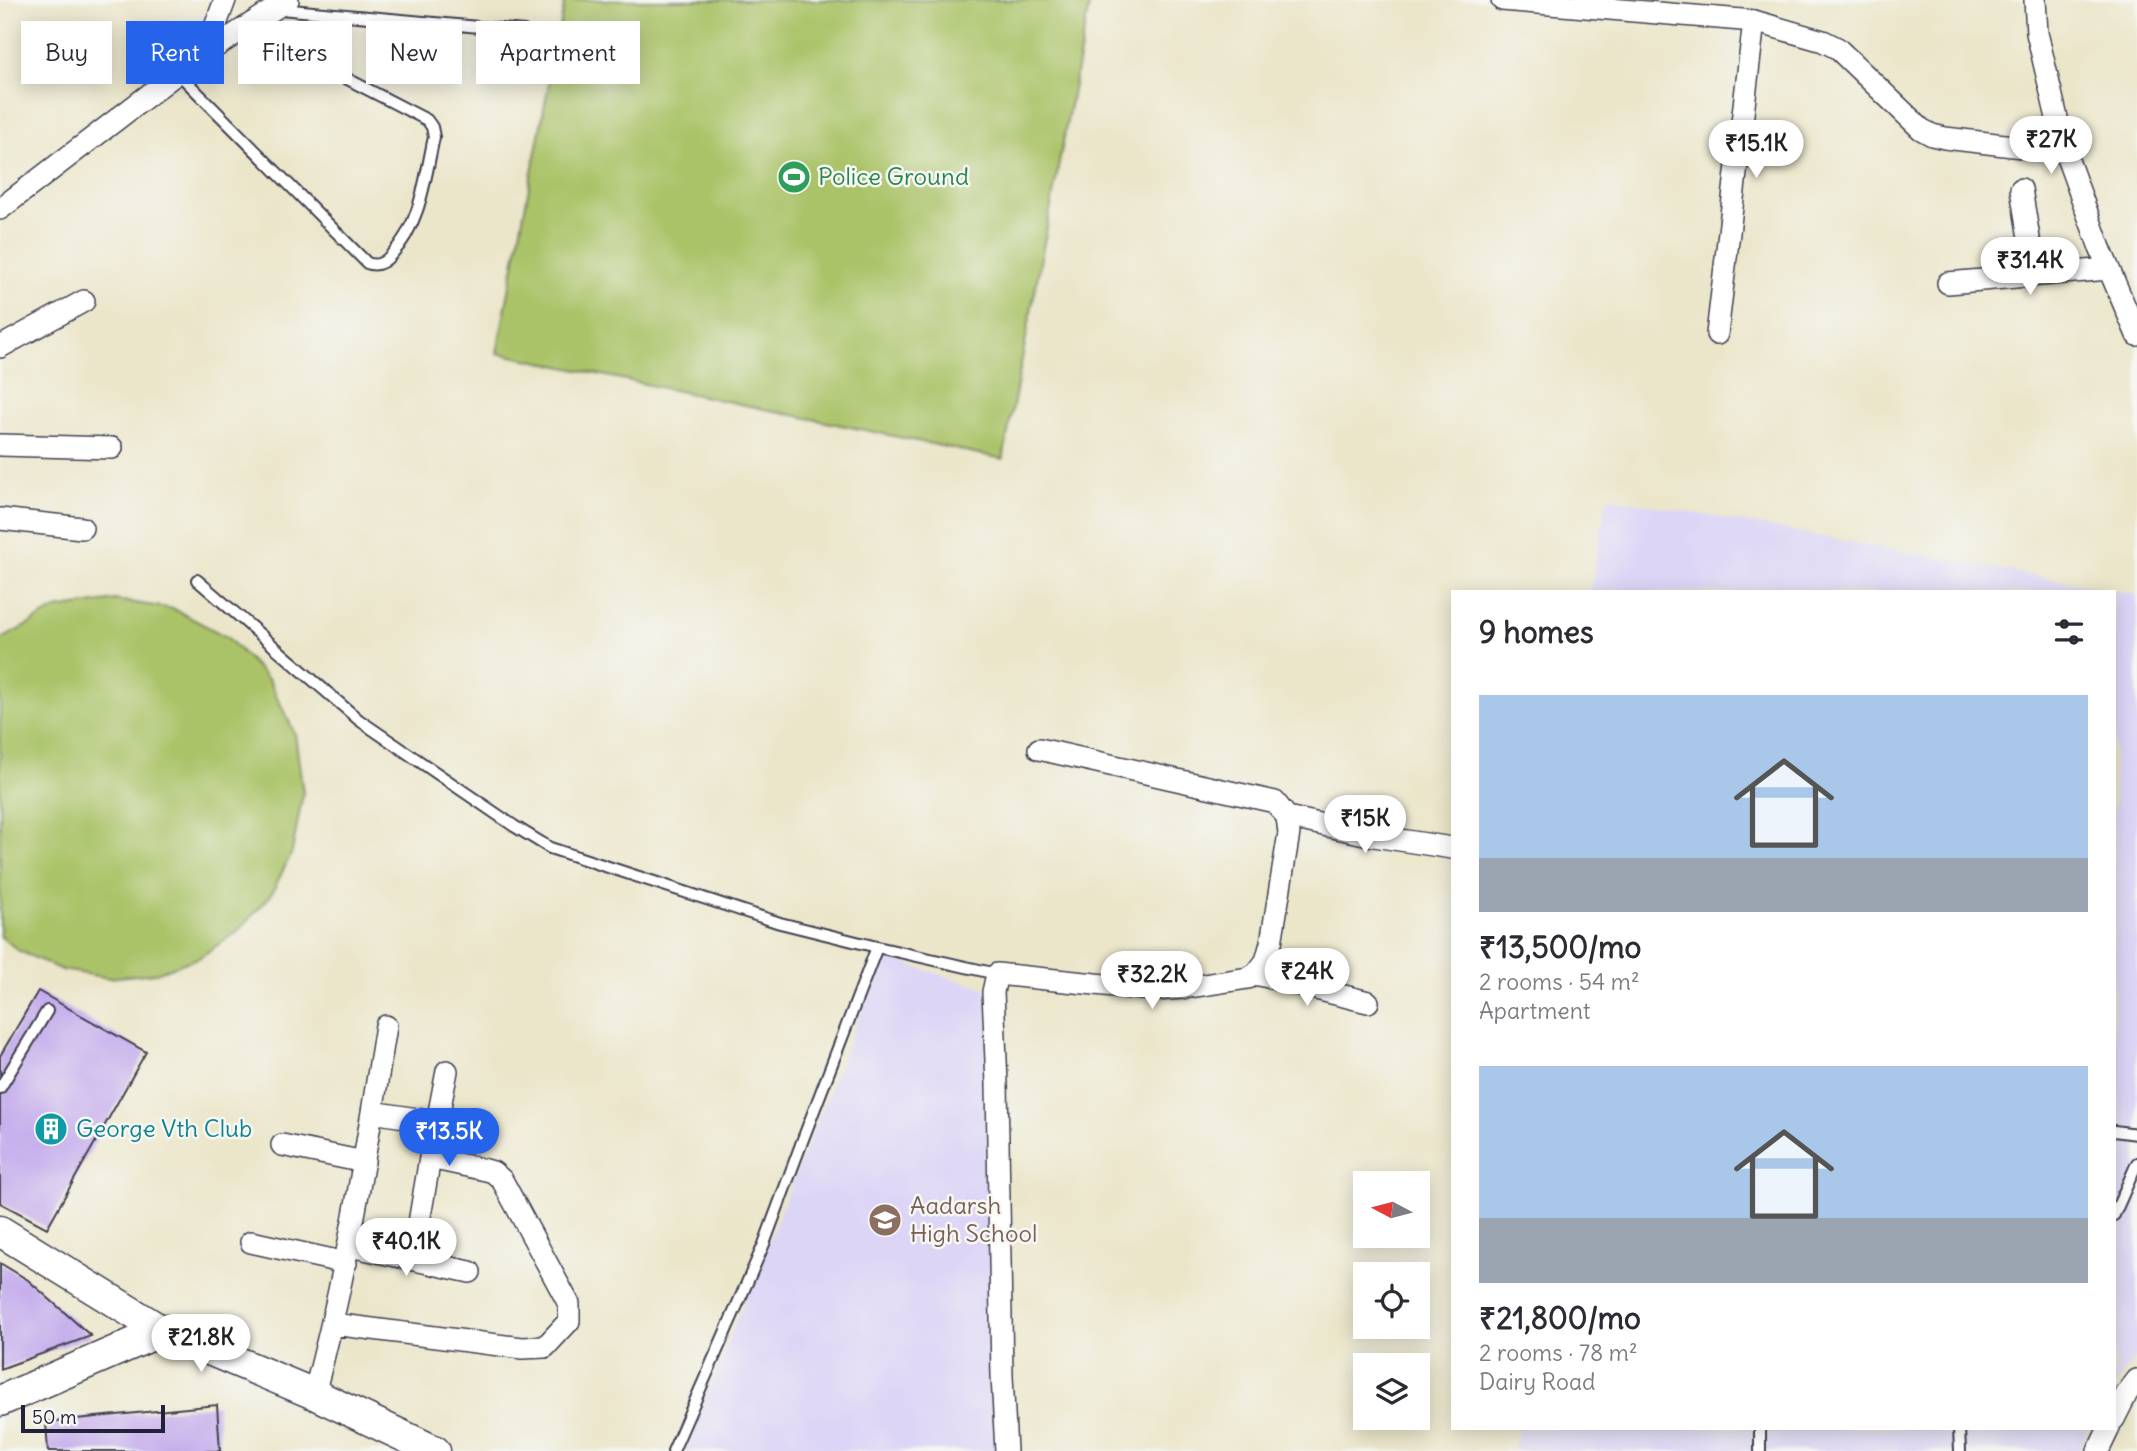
<!DOCTYPE html>
<meta charset="utf-8">
<style>
:root{--surface:#fff;--page:#f2f2f3;--text:#2b2b33;--muted:#7c7c81;--accent:#2563eb}
body{margin:0;font-family:Delius,sans-serif;background:var(--page);color:var(--text);height:100vh;display:flex;flex-direction:column;font-size:26px;white-space:nowrap}
*{box-sizing:border-box;margin:0}
p{font-size:23px;color:var(--muted)}
.icon{flex:none;width:38px;height:38px;fill:none;stroke:currentColor;stroke-width:2;stroke-linecap:round;stroke-linejoin:round}
.map{position:relative;flex:1;overflow:hidden}
.drawer{position:absolute;left:1451px;top:590px;width:665px;height:840px;display:flex;flex-direction:column;background:var(--surface);border-radius:0px;box-shadow:0 4px 18px #0003}
.drawer>*{flex:none}
.hud{position:absolute;left:21px;top:21px;width:665px;height:63px;display:flex;gap:14px}
.needle{width:46px;rotate:277deg}
.controls{position:absolute;left:1353px;top:1171px;display:grid;gap:14px}
.controls a{display:grid;place-items:center;width:77px;height:77px;border-radius:0px;background:var(--surface);box-shadow:0 4px 18px #0003;font-size:35px}
.scale{position:absolute;left:21px;bottom:18px;width:144px;box-sizing:border-box;padding-left:7px;border:4px solid #22223b;border-top:0;font-size:19px;line-height:24px;white-space:nowrap;color:#22223b;-webkit-text-stroke:5px #f6f6f2;paint-order:stroke}
.price{position:absolute;translate:-50% -60px;padding:0 16px;border-radius:24px;background:#fff;color:#222;font-size:23px;line-height:46px;filter:drop-shadow(0 2px 4px #0008)}
.price::after{content:'';position:absolute;left:50%;top:42px;width:21px;height:16px;margin-left:-10px;background:inherit;clip-path:polygon(0 0,100% 0,50% 100%)}
.price.active{background:var(--accent);color:#fff}
ul{padding:0;list-style:none}
li{display:grid;align-content:center;gap:14px;height:371px;padding:0 28px}
li span{display:grid;place-items:center;height:217px;border-radius:0px;color:#555}
li>.icon{margin-inline-start:auto}
span .icon{width:126px;height:126px;fill:#fffc;stroke-width:1}
li b{font-size:30px}
h2{display:flex;justify-content:space-between;align-items:center;height:84px;padding:0 28px;font-size:30px}
.chip{padding:0 24px;border-radius:0px;background:var(--surface);box-shadow:0 4px 18px #0003;font-size:24px;line-height:63px}
.chip.active{background:var(--accent);color:#fff}
.map>svg:first-child{display:block}
.built{fill:#ddd5f6}
.green{fill:#aac368;stroke:#667252;stroke-width:2}
.building{fill:#bda2eb}
.lines{fill:none;stroke-linecap:round;stroke-linejoin:round}
.lane-casing{stroke:#403f50;stroke-width:14}
.street-casing{stroke:#403f50;stroke-width:24}
.secondary-casing{stroke:#403f50;stroke-width:33}
.lane{stroke:#fff;stroke-width:10}
.street{stroke:#fff;stroke-width:21}
.secondary{stroke:#fff;stroke-width:30}
.labels{text-anchor:middle;stroke-width:5;stroke-linejoin:round;paint-order:stroke}
.leisure-label{font-size:24px;fill:#27864d;stroke:#f6f6f2;text-anchor:start}
.culture-label{font-size:24px;fill:#0d838f;stroke:#f6f6f2;text-anchor:start}
.education-label{font-size:24px;fill:#785e54;stroke:#f6f6f2;text-anchor:start}
</style>
<div class="map">
<svg width="2137" height="1451" viewBox="0 0 2137 1451">
<rect width="100%" height="100%" fill="#f6f6f2"/>
<filter id="ink" filterUnits="userSpaceOnUse"><feTurbulence type="fractalNoise" baseFrequency=".0143" numOctaves="2"/><feDisplacementMap in="SourceGraphic" scale="14" xChannelSelector="R" yChannelSelector="G"/><feConvolveMatrix kernelMatrix="1 2 1 2 8 2 1 2 1" color-interpolation-filters="sRGB"/></filter>
<filter id="wash" filterUnits="userSpaceOnUse"><feTurbulence type="fractalNoise" baseFrequency=".00686" numOctaves="4" result="noise"/><feDisplacementMap in="SourceGraphic" scale="28" xChannelSelector="R" yChannelSelector="G"/><feGaussianBlur stdDeviation="1.57" result="paint"/><feColorMatrix in="noise" values="0 0 0 0 0 0 0 0 0 0 0 0 0 0 0 0 0 1.4 0 .05"/><feComposite in="paint" operator="in"/></filter>
<g filter="url(#wash)">
<rect width="100%" height="100%" fill="#ebe6ca"/>
<path class="built" d="M1607 497 2137 595V1355L2114 1386V592H1590Z
M883 957 988 989 996 1451H684Z
M1519 1428H2088L2079 1451H1514Z"/>
<path class="green" d="M565 0H1090L1003 459 497 353Z
M115 600 174 609 227 637 269 680 295 734 303 793 292 852 271 895 239 930 200 957 156 973 109 978 62 970 19 951 0 936V640L56 609Z"/>
<g id="blocks">
<path class="building" d="M38 991 146 1052 47 1228 0 1203V1056Z
M0 1263 28 1280 91 1336 0 1369Z
M217 1405 220 1451H48L46 1422Z"/>
</g>
</g>
<g filter="url(#ink)">
<use href="#blocks" fill-opacity="0" stroke="#403f50" stroke-width="2"/>
<g class="lines">
<defs>
<path id="lane" d="M280 9 524 31
M178 73 367 263C377 267 384 263 391 255 421 224 425 178 434 137L432 127 427 120 301 55 250 24
M197 580 359 720 514 826 550 848 780 923 877 947 997 974
M0 1088 47 1011
M2114 1131 2137 1134
M2114 1215 2137 1163
M1959 1428 1960 1451
M673 1451 764 1244 803 1139 877 947
M1760 1451V1428"/>
<path id="street" d="M1502 0 1754 21 1823 41 1837 48 1921 129 1932 135 1945 138 2065 152
M2035 0 2037 33 2065 152 2100 248 2137 335
M205 54 225 0
M2021 189 2035 275
M0 209 189 64 288 0
M1948 283 2108 269
M1717 334 1754 21
M0 347 84 301
M0 445 112 448
M0 519 82 528
M1287 817 1374 836 1452 848
M1256 974 1368 1002
M372 1112 437 1122
M282 1145 364 1162
M251 1242 346 1263
M350 1246 470 1272
M413 1258 430 1158 447 1071
M333 1324 522 1348 545 1347 569 1321V1304L502 1180 493 1172 486 1170 430 1158
M314 1394C347 1273 366 1150 386 1026
M2114 1419 2127 1393 2137 1380
M1006 1451 1002 1376 997 1083 993 992 997 974 1154 990 1184 988 1248 978 1256 974 1266 961 1271 943 1289 833 1287 817 1275 802 1039 749
M2098 1451 2109 1428"/>
<path id="secondary" d="M0 1231 157 1328 314 1394 435 1451
M0 1401 164 1330"/>
</defs>
<use href="#lane" class="lane-casing"/>
<use href="#street" class="street-casing"/>
<use href="#secondary" class="secondary-casing"/>
<use href="#lane" class="lane"/>
<use href="#street" class="street"/>
<use href="#secondary" class="secondary"/>
</g>
</g>
<defs>
<symbol id="stadium-disc" viewBox="-11 -11 22 22"><circle r="9.5" fill="#2e9e5b" stroke="#f6f6f2"/><path d="M0-5a6.5 5 0 1 0 0 10a6.5 5 0 1 0 0-10ZM-3.5-1.8h7v3.6h-7Z" fill="#fff"/></symbol>
<symbol id="building-disc" viewBox="-11 -11 22 22"><circle r="9.5" fill="#0f9aa8" stroke="#f6f6f2"/><path d="M-4-6H4V6H1V3H-1V6H-4ZM-2.5-4.3h1.7v1.8h-1.7ZM.8-4.3h1.7v1.8H.8ZM-2.5-1h1.7V.8h-1.7ZM.8-1h1.7V.8H.8Z" fill="#fff"/></symbol>
<symbol id="school-disc" viewBox="-11 -11 22 22"><circle r="9.5" fill="#8d6e63" stroke="#f6f6f2"/><path d="M0-5L7-2L0 1L-7-2ZM-4 1L0 2.5L4 1V4Q0 6-4 4Z" fill="#fff"/></symbol>
</defs>
<g fill-rule="evenodd">
<use href="#stadium-disc" x="775" y="158" width="38" height="38"/>
<use href="#building-disc" x="32" y="1110" width="38" height="38"/>
<use href="#school-disc" x="866" y="1201" width="38" height="38"/>
</g>
<g class="labels">
<g class="leisure-label">
<text x="818" y="185">Police Ground</text>
</g>
<g class="culture-label">
<text x="76" y="1137">George Vth Club</text>
</g>
<g class="education-label">
<text x="910" y="1214">Aadarsh<tspan x="910" dy="28">High School</tspan></text>
</g>
</g>
</svg>
<div class="controls">
<a><svg class="needle" viewBox="-14 -14 28 28"><path d="M0-13l5 13h-10z" fill="#e53935"/><path d="M0 13l5-13h-10z" fill="#7c7c81"/></svg></a>
<a><svg class="icon" aria-label="locate" viewBox="0 0 24 24"><circle cx="12" cy="12" r="6"/><path d="M12 2v4M12 18v4M2 12h4M18 12h4"/></svg></a>
<a><svg class="icon" aria-label="layers" viewBox="0 0 24 24"><path d="M12 4l9 5-9 5-9-5zM3 14l9 5 9-5"/></svg></a>
</div>
<div class="scale">50 m</div>
<b class="price" style="left:2051px;top:176px">₹27K</b>
<b class="price" style="left:1756px;top:180px">₹15.1K</b>
<b class="price" style="left:2030px;top:297px">₹31.4K</b>
<b class="price" style="left:1365px;top:855px">₹15K</b>
<b class="price" style="left:1307px;top:1008px">₹24K</b>
<b class="price" style="left:1152px;top:1011px">₹32.2K</b>
<b class="price active" style="left:449px;top:1168px">₹13.5K</b>
<b class="price" style="left:406px;top:1278px">₹40.1K</b>
<b class="price" style="left:201px;top:1374px">₹21.8K</b>
<div class="hud">
<a class="chip">Buy</a>
<a class="chip active">Rent</a>
<a class="chip">Filters</a>
<a class="chip">New</a>
<a class="chip">Apartment</a>
</div>
<section class="drawer">
<h2>9 homes<svg class="icon" aria-label="filters" viewBox="0 0 24 24"><path d="M4 7h16M4 17h16"/><circle cx="9" cy="7" r="2"/><circle cx="15" cy="17" r="2"/></svg></h2>
<ul>
<li><span style="background:linear-gradient(#a9c7e8 75%,#9aa5b1 0)"><svg class="icon" aria-label="home" viewBox="0 0 24 24"><path d="M3 11l9-7 9 7M6 9v11h12V9"/></svg></span><div><b>₹13,500/mo</b><p>2 rooms · 54 m²</p><p>Apartment</p></div></li>
<li><span style="background:linear-gradient(#a9c7e8 70%,#9aa5b1 0)"><svg class="icon" aria-label="home" viewBox="0 0 24 24"><path d="M3 11l9-7 9 7M6 9v11h12V9"/></svg></span><div><b>₹21,800/mo</b><p>2 rooms · 78 m²</p><p>Dairy Road</p></div></li>
</ul>
</section>
</div>
